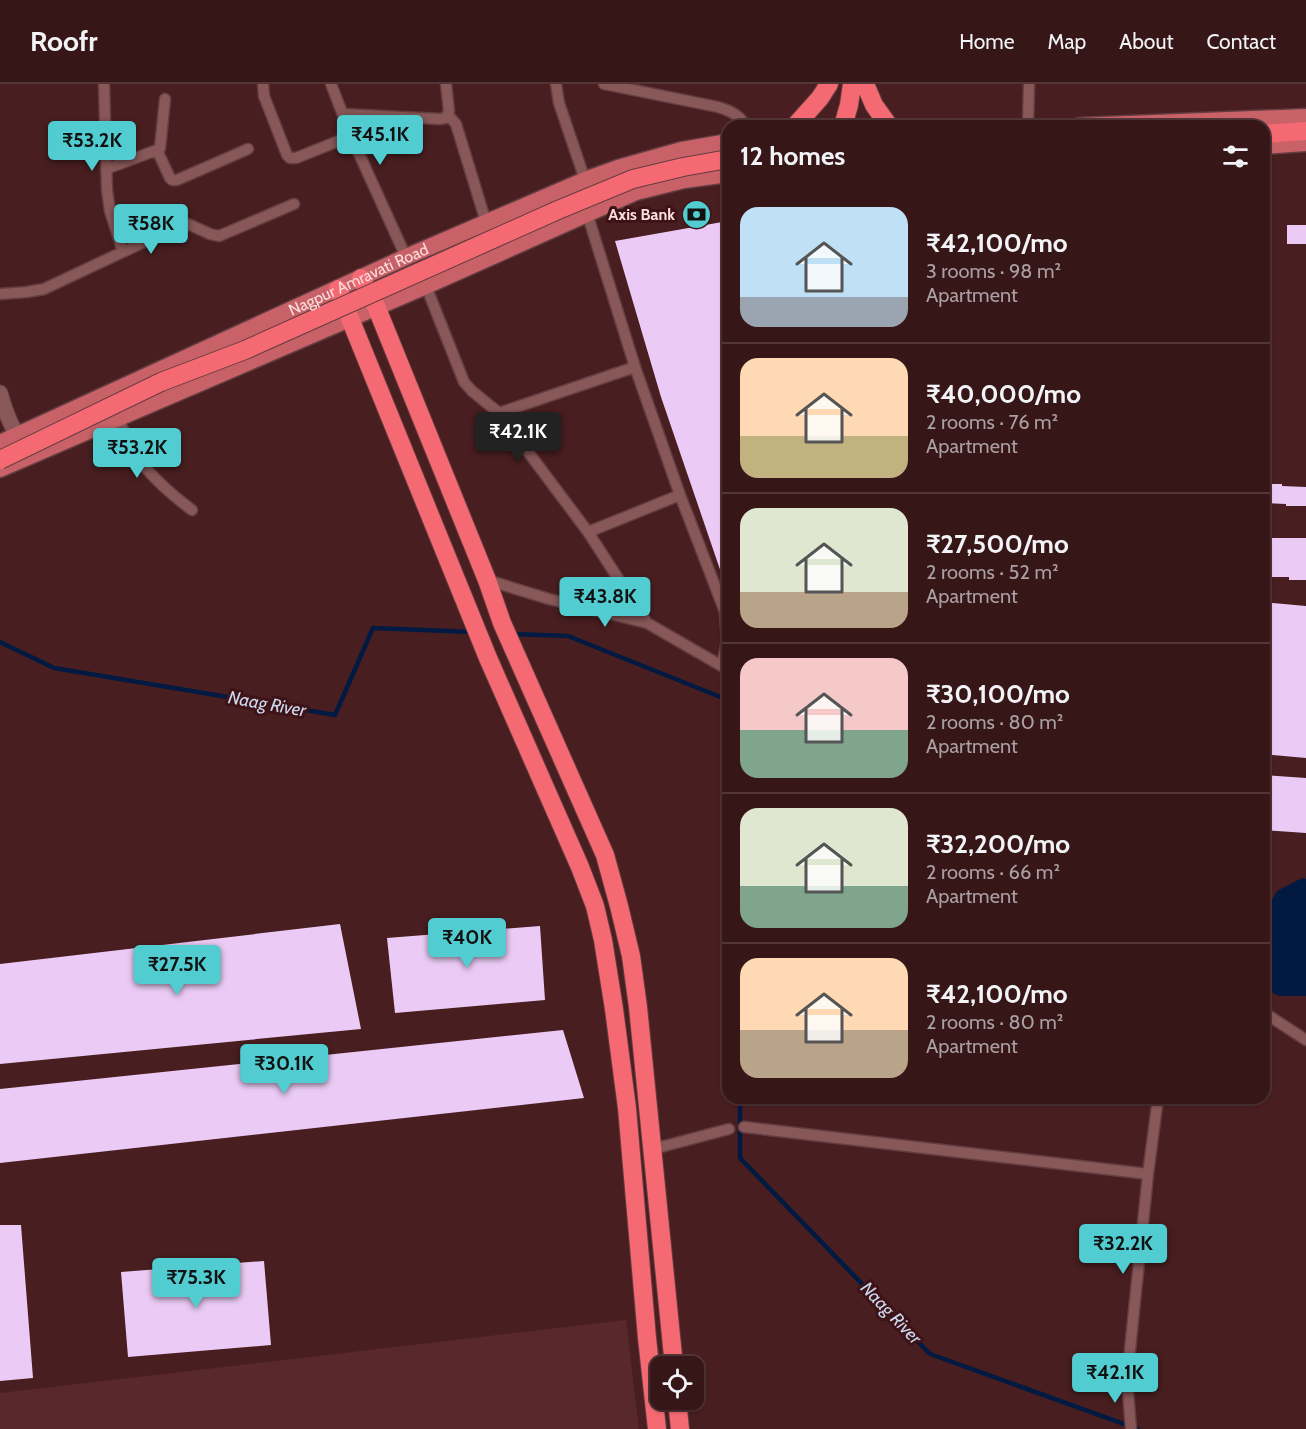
<!DOCTYPE html>
<meta charset="utf-8">
<style>
:root{--surface:#371618;--page:#3e1f21;--text:#f1f3f6;--muted:#aa9fa2;--line:#513537;--accent:#51ccd1}
body{margin:0;font-family:Cabin,sans-serif;background:var(--page);color:var(--text);height:100vh;display:flex;flex-direction:column;font-size:22px;white-space:nowrap}
*{box-sizing:border-box;margin:0}
p{font-size:20px;color:var(--muted)}
.icon{flex:none;width:33px;height:33px;fill:none;stroke:currentColor;stroke-width:2;stroke-linecap:round;stroke-linejoin:round}
.map{position:relative;flex:1;overflow:hidden}
.panel{position:absolute;left:722px;top:36px;width:548px;height:984px;display:flex;flex-direction:column;background:var(--surface);border-radius:18px;box-shadow:0 2px 4px #0004,0 0 0 2px var(--line)}
.panel>*{flex:none}
.controls{position:absolute;left:650px;top:1272px;display:grid;gap:12px}
.controls a{display:grid;place-items:center;width:54px;height:54px;border-radius:12px;background:var(--surface);box-shadow:0 2px 4px #0004,0 0 0 2px var(--line);font-size:30px}
.price{position:absolute;translate:-50% -51px;padding:0 14px;border-radius:6px;background:var(--accent);color:#111;font-size:20px;line-height:39px;filter:drop-shadow(0 2px 3px #0008)}
.price::after{content:'';position:absolute;left:50%;top:36px;width:18px;height:14px;margin-left:-9px;background:inherit;clip-path:polygon(0 0,100% 0,50% 100%)}
.price.selected{background:#222;color:#fff}
ul{padding:0;list-style:none}
li{display:flex;align-items:center;gap:18px;height:150px;padding:0 18px}
li+li{border-top:2px solid var(--line)}
li span{display:grid;place-items:center;flex:none;width:168px;height:120px;border-radius:18px;color:#555}
li>.icon{margin-inline-start:auto}
span .icon{width:72px;height:72px;fill:#fffc;stroke-width:1}
li b{font-size:26px}
h2{display:flex;justify-content:space-between;align-items:center;height:72px;padding:0 18px;font-size:26px}
header{display:flex;align-items:center;gap:36px;box-sizing:border-box;height:84px;padding:0 30px;background:var(--surface);border-bottom:2px solid var(--line)}
header strong{font-size:28px}
nav{display:flex;gap:33px;margin-inline-start:auto;font-size:21px}
.map>svg:first-child{display:block}
.built{fill:#59282a}
.water{fill:#011a42}
.lines{fill:none;stroke-linecap:round;stroke-linejoin:round}
.stream{stroke:#011a42;stroke-width:4.5}
.building{fill:#ebcbf5}
.street-casing{stroke:#633d40;stroke-width:13}
.secondary-casing{stroke:#633d40;stroke-width:17}
.primary-casing{stroke:#633d40;stroke-width:19}
.highway-casing{stroke:#633d40;stroke-width:20}
.street{stroke:#885757;stroke-width:10}
.secondary{stroke:#885757;stroke-width:15}
.primary{stroke:#c96268;stroke-width:16}
.highway{stroke:#f56973;stroke-width:18}
.highway-bridge-casing{stroke:#633d40;stroke-width:20;stroke-linecap:butt}
.highway-bridge{stroke:#f56973;stroke-width:18}
.labels{text-anchor:middle;stroke-width:6;stroke-linejoin:round;paint-order:stroke}
.poi-label{font-size:16px;font-weight:bold;fill:#fcdede;stroke:#3e1317;text-anchor:end}
.street-label{font-size:16px;fill:#fcdede;stroke:#3e1317}
.water-label{font-size:18px;font-style:italic;fill:#cbd9ef;stroke:#3e1317}
</style>
<header>
<strong>Roofr</strong>
<nav><a>Home</a><a>Map</a><a>About</a><a>Contact</a></nav>
</header>
<div class="map">
<svg width="1306" height="1345" viewBox="0 0 1306 1345">
<rect width="100%" height="100%" fill="#491e20"/>
<path class="built" d="M626 1236 639 1345H0V1309Z"/>
<path class="water" d="M1302 794 1306 795V912H1279L1263 903V832L1277 807Z"/>
<g class="lines">
<path class="stream" d="M512 550 568 552 728 616
M0 558 54 584 335 631 373 544 473 548
M740 1014V1074L930 1270 1138 1345"/>
</g>
<path class="building" d="M728 137V502L726 503 661 313 615 157Z
M1287 141H1306V160H1287Z
M1263 400H1282V402L1306 403V422H1286V420L1263 419Z
M1263 454H1306V496H1289V493H1263Z
M1263 518 1306 522V674L1263 670Z
M1263 691 1306 694V749L1263 746Z
M340 840 361 945 0 980V880Z
M540 842 545 916 395 929 387 854Z
M563 946 584 1014 0 1079V1005Z
M0 1141H21L33 1294 0 1297Z
M264 1177 271 1261 128 1273 121 1188Z"/>
<g class="lines">
<defs>
<path id="street" d="M104 0 107 106 110 127 123 168
M263 0 264 12 287 71 290 74H296L351 52
M331 0 351 52 406 173
M556 0 559 19 585 96
M604 0 718 23C729 27 740 30 745 42
M343 30 440 35 446 34 449 27 446 0
M448 31 456 40 486 138
M1028 42 1029 0
M157 66 170 94 172 96H177L248 65
M106 85 157 66 160 64 165 15
M587 129 635 283 680 411 725 528 727 557 722 581
M426 202 464 298 472 307 499 329 588 448 647 539
M0 210 27 208 44 205 178 142 188 140 210 150 219 152 294 120
M499 329 635 283
M118 334C124 347 129 362 137 373 152 394 172 411 192 426
M588 448 680 411
M487 496 549 515 647 539 727 585
M1263 928 1306 956
M744 1043 1148 1090 1158 1014
M653 1065 729 1045
M1131 1345 1127 1295 1148 1090"/>
<path id="secondary" d="M0 309C5 328 12 345 23 361"/>
<g id="primary">
<path d="M1080 42 1306 33"/>
<path d="M1263 62 1306 59"/>
<path id="s1" d="M0 359 406 173 585 96 618 84 682 66 728 58"/>
<path d="M0 385 426 202 636 108 684 96 728 90"/>
</g>
<path id="highway" d="M865 0 874 21 889 42
M795 42 820 14 829 0
M843 42 849 21 852 0
M1263 50 1306 47
M361 194 376 222 487 496 502 539 605 771 619 822 631 872 638 923 674 1282
M338 205 488 574 580 783 595 822 603 856 614 925 627 1024 647 1254 657 1345
M677 1316 680 1345"/>
</defs>
<use href="#street" class="street-casing"/>
<use href="#secondary" class="secondary-casing"/>
<use href="#primary" class="primary-casing"/>
<use href="#highway" class="highway-casing"/>
<use href="#street" class="street"/>
<use href="#secondary" class="secondary"/>
<use href="#primary" class="primary"/>
<use href="#highway" class="highway"/>
<defs>
<path id="highway-bridge" d="M0 376 161 298 245 266 558 126 633 95 683 83 728 75"/>
</defs>
<use href="#highway-bridge" class="highway-bridge-casing"/>
<use href="#highway-bridge" class="highway-bridge"/>
</g>
<defs>
<symbol id="bank-disc" viewBox="-11 -11 22 22"><circle r="9.5" fill="#51ccd1" stroke="#3e1317"/><path d="M-6-4H6V4H-6ZM0-2.3a2.3 2.3 0 1 0 0 4.6a2.3 2.3 0 1 0 0-4.6Z" fill="#111"/></symbol>
</defs>
<g fill-rule="evenodd">
<use href="#bank-disc" x="680" y="114" width="33" height="33"/>
</g>
<g class="labels">
<g class="poi-label">
<text x="675" y="136">Axis Bank</text>
</g>
<g class="street-label">
<text dy="6" stroke="none"><textPath href="#s1" startOffset="394">Nagpur Amravati Road</textPath></text>
</g>
<g class="water-label">
<text transform="translate(267 620) rotate(10)" y="6">Naag River</text>
<text transform="translate(891 1229) rotate(46)" y="6">Naag River</text>
</g>
</g>
</svg>
<div class="controls">
<a><svg class="icon" aria-label="locate" viewBox="0 0 24 24"><circle cx="12" cy="12" r="6"/><path d="M12 2v4M12 18v4M2 12h4M18 12h4"/></svg></a>
</div>
<b class="price" style="left:380px;top:82px">₹45.1K</b>
<b class="price" style="left:92px;top:88px">₹53.2K</b>
<b class="price" style="left:151px;top:171px">₹58K</b>
<b class="price selected" style="left:518px;top:379px">₹42.1K</b>
<b class="price" style="left:137px;top:395px">₹53.2K</b>
<b class="price" style="left:605px;top:544px">₹43.8K</b>
<b class="price" style="left:467px;top:885px">₹40K</b>
<b class="price" style="left:177px;top:912px">₹27.5K</b>
<b class="price" style="left:284px;top:1011px">₹30.1K</b>
<b class="price" style="left:1123px;top:1191px">₹32.2K</b>
<b class="price" style="left:196px;top:1225px">₹75.3K</b>
<b class="price" style="left:1115px;top:1320px">₹42.1K</b>
<section class="panel">
<h2>12 homes<svg class="icon" aria-label="filters" viewBox="0 0 24 24"><path d="M4 7h16M4 17h16"/><circle cx="9" cy="7" r="2"/><circle cx="15" cy="17" r="2"/></svg></h2>
<ul>
<li><span style="background:linear-gradient(#bfe0f5 75%,#9aa5b1 0)"><svg class="icon" aria-label="home" viewBox="0 0 24 24"><path d="M3 11l9-7 9 7M6 9v11h12V9"/></svg></span><div><b>₹42,100/mo</b><p>3 rooms · 98 m²</p><p>Apartment</p></div></li>
<li><span style="background:linear-gradient(#ffd9b3 65%,#c2b280 0)"><svg class="icon" aria-label="home" viewBox="0 0 24 24"><path d="M3 11l9-7 9 7M6 9v11h12V9"/></svg></span><div><b>₹40,000/mo</b><p>2 rooms · 76 m²</p><p>Apartment</p></div></li>
<li><span style="background:linear-gradient(#dfe7d0 70%,#b9a48a 0)"><svg class="icon" aria-label="home" viewBox="0 0 24 24"><path d="M3 11l9-7 9 7M6 9v11h12V9"/></svg></span><div><b>₹27,500/mo</b><p>2 rooms · 52 m²</p><p>Apartment</p></div></li>
<li><span style="background:linear-gradient(#f6c9c9 60%,#7fa58c 0)"><svg class="icon" aria-label="home" viewBox="0 0 24 24"><path d="M3 11l9-7 9 7M6 9v11h12V9"/></svg></span><div><b>₹30,100/mo</b><p>2 rooms · 80 m²</p><p>Apartment</p></div></li>
<li><span style="background:linear-gradient(#dfe7d0 65%,#7fa58c 0)"><svg class="icon" aria-label="home" viewBox="0 0 24 24"><path d="M3 11l9-7 9 7M6 9v11h12V9"/></svg></span><div><b>₹32,200/mo</b><p>2 rooms · 66 m²</p><p>Apartment</p></div></li>
<li><span style="background:linear-gradient(#ffd9b3 60%,#b9a48a 0)"><svg class="icon" aria-label="home" viewBox="0 0 24 24"><path d="M3 11l9-7 9 7M6 9v11h12V9"/></svg></span><div><b>₹42,100/mo</b><p>2 rooms · 80 m²</p><p>Apartment</p></div></li>
</ul>
</section>
</div>
